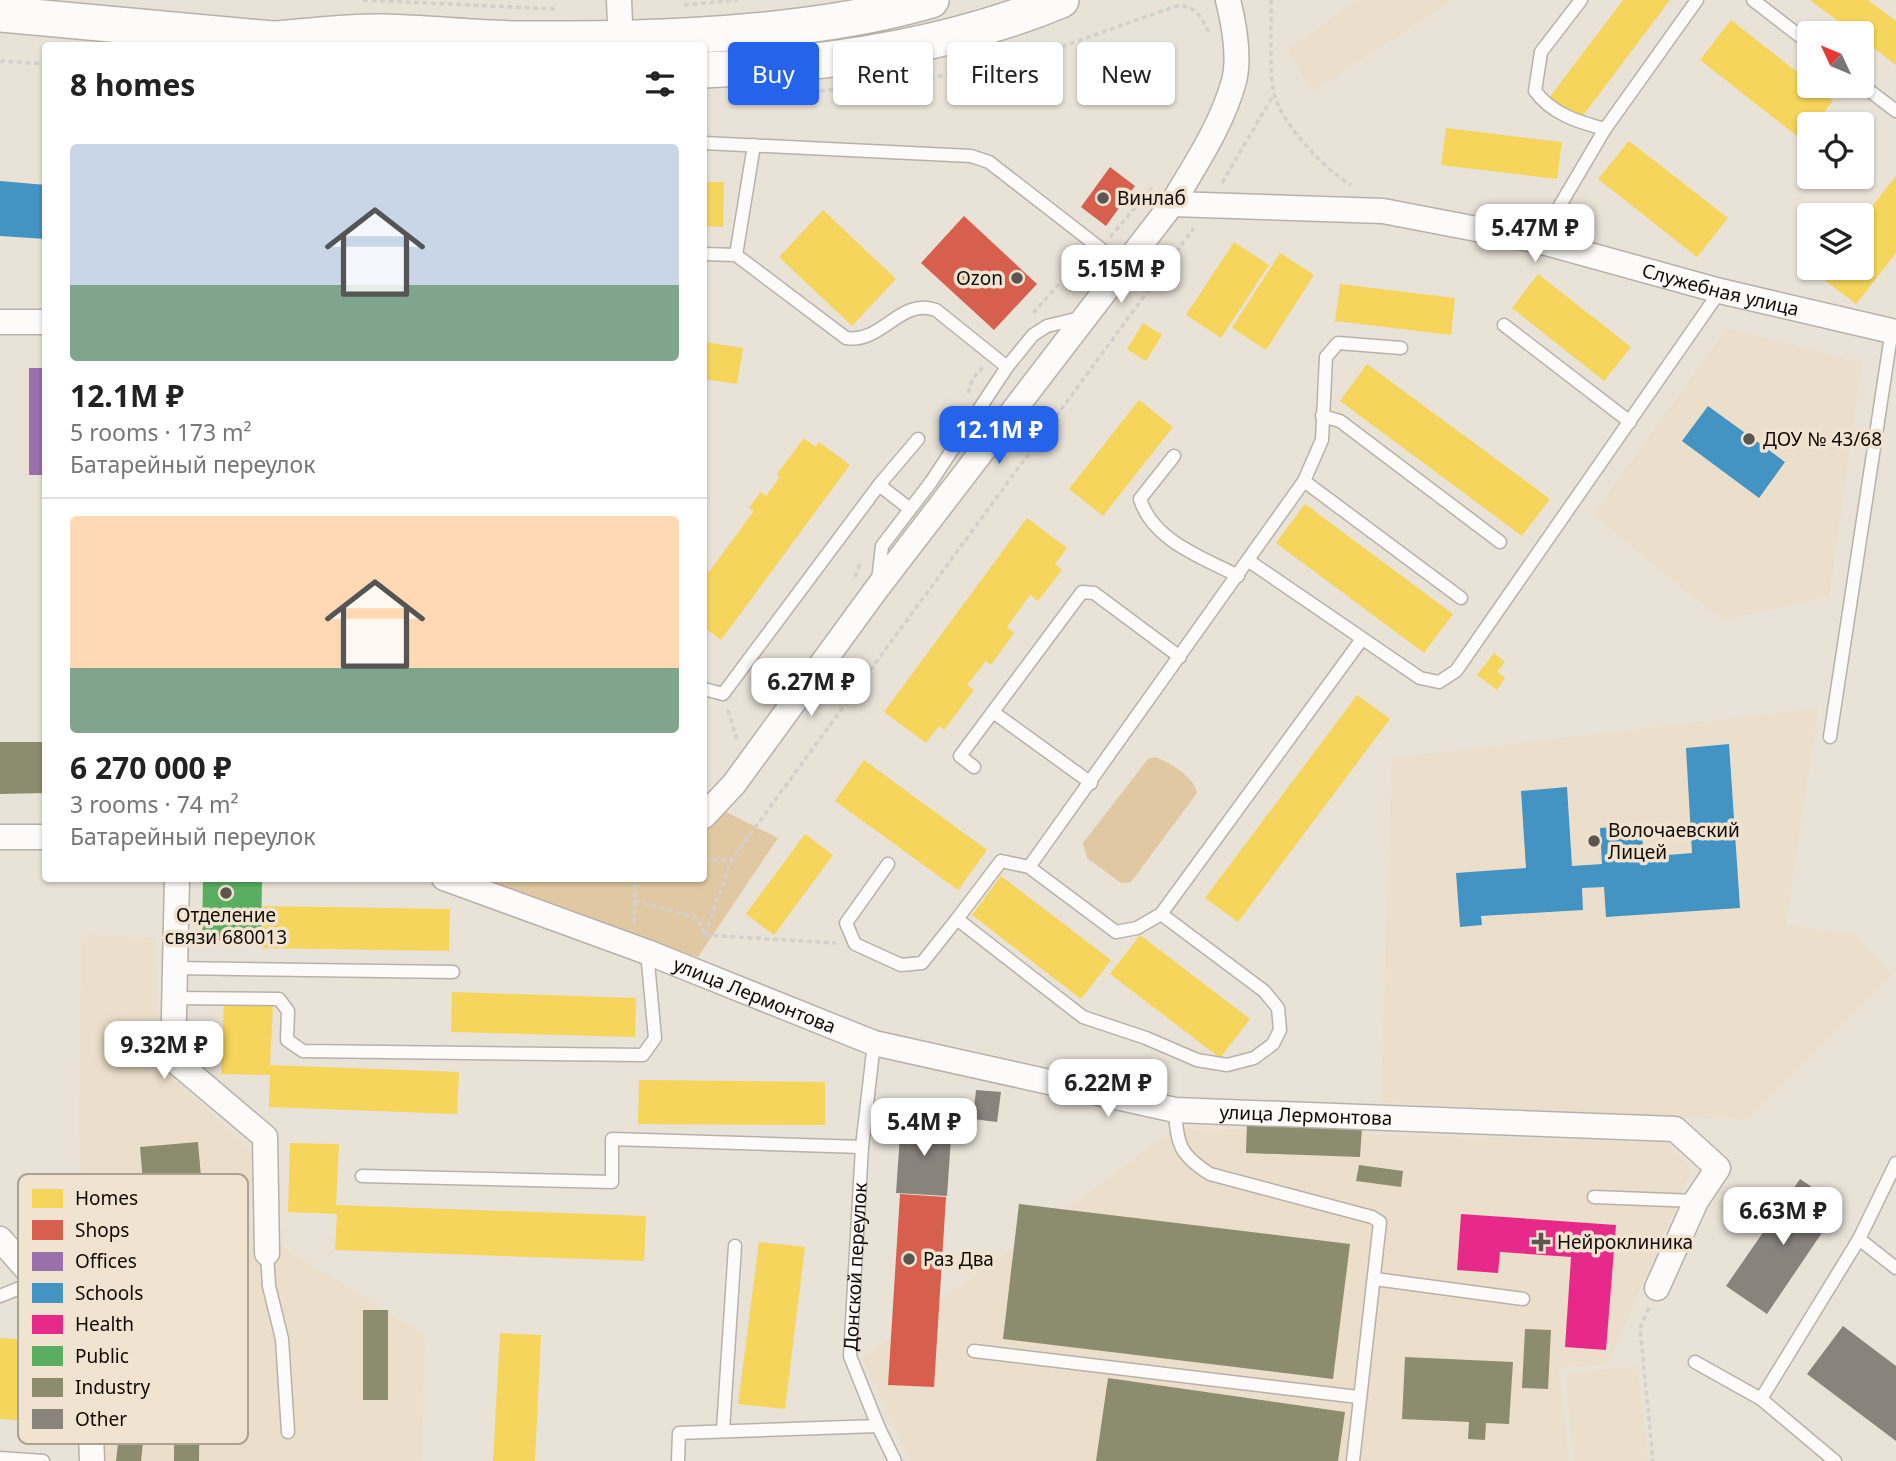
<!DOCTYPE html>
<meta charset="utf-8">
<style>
:root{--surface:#fff;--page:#f2f2f2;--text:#222;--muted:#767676;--line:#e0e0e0;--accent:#2563eb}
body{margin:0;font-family:"Noto Sans",sans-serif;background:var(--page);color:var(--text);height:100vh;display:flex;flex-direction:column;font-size:26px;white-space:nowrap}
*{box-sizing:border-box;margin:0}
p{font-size:23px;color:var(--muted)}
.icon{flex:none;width:38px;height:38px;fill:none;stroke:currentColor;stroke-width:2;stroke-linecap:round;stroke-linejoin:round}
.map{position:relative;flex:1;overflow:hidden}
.side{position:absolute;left:42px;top:42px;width:665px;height:840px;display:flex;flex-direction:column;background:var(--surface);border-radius:7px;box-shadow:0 2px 5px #0004}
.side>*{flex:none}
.banner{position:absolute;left:728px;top:42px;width:665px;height:63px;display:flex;gap:14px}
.needle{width:46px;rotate:314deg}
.controls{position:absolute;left:1797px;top:21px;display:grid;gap:14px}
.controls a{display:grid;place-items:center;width:77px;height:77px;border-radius:7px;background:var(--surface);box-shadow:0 2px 5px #0004;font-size:35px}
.price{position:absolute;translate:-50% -60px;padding:0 16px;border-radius:14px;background:#fff;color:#222;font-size:23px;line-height:46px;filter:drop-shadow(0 2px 4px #0008)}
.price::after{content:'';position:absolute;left:50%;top:42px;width:21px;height:16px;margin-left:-10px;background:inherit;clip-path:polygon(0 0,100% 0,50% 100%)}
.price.current{background:var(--accent);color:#fff}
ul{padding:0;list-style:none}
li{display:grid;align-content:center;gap:14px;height:371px;padding:0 28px}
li+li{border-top:2px solid var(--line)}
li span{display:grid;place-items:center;height:217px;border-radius:7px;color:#555}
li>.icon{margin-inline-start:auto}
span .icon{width:126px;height:126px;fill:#fffc;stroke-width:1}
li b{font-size:30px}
h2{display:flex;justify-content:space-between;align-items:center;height:84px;padding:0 28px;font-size:30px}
.chip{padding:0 24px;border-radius:7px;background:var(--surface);box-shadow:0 2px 5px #0004;font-size:24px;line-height:63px}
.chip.current{background:var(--accent);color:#fff}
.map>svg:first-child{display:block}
.built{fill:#ebdfcb}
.green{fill:#e0c8a2}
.homes{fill:#f6d55c}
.shops{fill:#d6604d}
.offices{fill:#9970ab}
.schools{fill:#4393c3}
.health{fill:#e7298a}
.public{fill:#5aae61}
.industry{fill:#8c8c6e}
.building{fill:#88837b}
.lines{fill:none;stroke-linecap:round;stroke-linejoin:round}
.service-casing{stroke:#b7b1a9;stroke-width:15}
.minor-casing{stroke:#b7b1a9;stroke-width:27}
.secondary-casing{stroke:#b7b1a9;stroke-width:38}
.path{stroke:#d3d1ce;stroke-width:3.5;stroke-dasharray:5 3.5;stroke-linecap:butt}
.service{stroke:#fcfbf9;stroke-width:12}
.minor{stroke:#fcfbf9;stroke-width:24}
.secondary{stroke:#fcfbf9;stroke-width:35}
.poi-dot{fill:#5b564f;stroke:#f0e3d0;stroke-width:2.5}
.labels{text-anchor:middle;stroke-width:7;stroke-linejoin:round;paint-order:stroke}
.poi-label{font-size:19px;fill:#0f0b06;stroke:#f0e3d0;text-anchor:start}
.street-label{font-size:19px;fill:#0f0b06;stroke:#f0e3d0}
.key{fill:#f0e3d0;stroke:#aca293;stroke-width:2}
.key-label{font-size:19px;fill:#0f0b06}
</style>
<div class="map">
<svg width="1896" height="1461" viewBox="0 0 1896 1461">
<rect width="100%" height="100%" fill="#e9e2d7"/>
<path class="built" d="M1357 0H1453L1312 92 1288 50Z
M1727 328 1862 363 1829 597 1722 620 1593 515Z
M1818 708 1786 925 1855 934 1893 974 1747 1120 1381 1102 1392 758Z
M81 935 156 938 158 1063 251 1151V1228L425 1335 421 1461H104L110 1328 79 1156Z
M1176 1128 1668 1143 1691 1171 1608 1364 1559 1368 1569 1461H910L862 1358Z
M1638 1366 1648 1461H1574L1565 1374Z"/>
<path class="green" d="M1155 757C1171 763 1193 776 1197 793L1131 882 1121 883 1087 858 1083 843 1148 759Z
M724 811 778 838 698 957 477 879 704 878V830Z"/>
<path class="homes" d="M1623 0H1670L1579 121 1549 98Z
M1810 0H1868L1896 21V65L1862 39V33H1854Z
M1731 20 1810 82V86L1833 101 1815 124H1810V131L1802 140 1700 60Z
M1446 128 1562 142 1557 179 1441 165Z
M1629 141 1728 218 1697 257 1598 179Z
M1896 176V253L1856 304 1818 275 1824 268H1862V219Z
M704 182H724L723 227 704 226Z
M823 210 896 279 852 326 779 257Z
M1234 242 1269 265 1221 338 1186 315Z
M1280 253 1314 275 1266 350 1232 328Z
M1538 274 1631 347 1604 381 1512 308Z
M1340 284 1455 298 1451 335 1335 321Z
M1143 323 1162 335 1146 361 1127 349Z
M704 342 743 348 737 384 704 379Z
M1367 364 1550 499 1522 536 1340 401Z
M1139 400 1173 427 1103 516 1069 489Z
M804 438 815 447 819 442 850 465 721 640 704 627V567L709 572 754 511 749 508 761 492 766 496 780 477 777 474Z
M1305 504 1453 614 1424 653 1276 543Z
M1027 518 1067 548 1055 564 1062 570 1038 601 1030 595 1007 627 1014 633 991 665 986 661 967 685 974 690 944 730 939 726 926 743 884 712Z
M1494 653 1505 662 1497 672 1505 678 1497 690 1477 675Z
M1357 695 1390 719 1238 922 1205 898Z
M864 760 987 850 958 890 835 801Z
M805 834 833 855 774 935 746 914Z
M1001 876 1111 960 1081 999 972 915Z
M261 906 450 909 449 951 260 948Z
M1140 935 1250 1019 1220 1058 1110 974Z
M452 992 636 998 635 1037 451 1032Z
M224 1004 273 1006 270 1065 459 1072 457 1114 269 1107 270 1075 221 1074Z
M639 1080 825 1082V1125L638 1124Z
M290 1143 339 1144 336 1205 646 1216 644 1261 335 1250 337 1214 288 1212Z
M759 1242 805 1247 785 1409 738 1404Z
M500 1333 541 1335 535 1461H493Z
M0 1338 48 1341 42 1422 0 1419Z"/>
<path class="shops" d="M1110 167 1135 186 1106 226 1081 207Z
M964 216 1037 284 994 330 921 263Z
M900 1194 946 1197 934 1387 888 1385Z"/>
<path class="offices" d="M29 368H46V475H29Z"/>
<path class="schools" d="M0 181 46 185V239L0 236Z
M1708 406 1785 462 1759 498 1682 441Z
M1729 744 1740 908 1606 917 1604 887 1582 888 1583 910 1481 916 1482 925 1460 927 1456 873 1526 868 1521 791 1567 787 1572 866 1602 864 1600 828 1641 825 1644 857 1692 853 1686 748Z"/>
<path class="health" d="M1461 1214 1616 1225 1606 1350 1565 1347 1571 1257 1500 1252 1498 1273 1457 1270Z"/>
<path class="public" d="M203 878H262L261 941 202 940Z"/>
<path class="industry" d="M0 742H46V793L0 794Z
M1247 1123 1362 1127 1360 1157 1246 1153Z
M198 1142 212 1305 154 1310 140 1147Z
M1359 1165 1403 1171 1401 1187 1356 1181Z
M1019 1204 1350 1244 1333 1379 1003 1339Z
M363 1310H388V1400H363Z
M1525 1329 1551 1330 1548 1389 1522 1388Z
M131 1331 155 1333 141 1461H116Z
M175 1340H200L199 1461H174Z
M1405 1357 1513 1362 1509 1424 1486 1423 1485 1440 1468 1439 1469 1422 1402 1419Z
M1108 1378 1345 1412 1338 1461H1096Z"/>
<path class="building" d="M976 1090 1001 1092 997 1122 973 1119Z
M901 1121 952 1124 947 1196 896 1193Z
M1800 1179 1840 1206 1767 1314 1726 1286Z
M1843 1326 1896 1366V1441L1807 1374Z"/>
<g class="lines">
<defs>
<g id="service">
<path d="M1581 0 1541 52 1535 91C1552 114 1578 122 1605 129"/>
<path d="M1753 0 1810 44"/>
<path d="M1862 85 1896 111"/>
<path d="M704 143 971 156 989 162 1123 266"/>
<path d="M754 145 736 255 846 338C882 344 900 297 936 310L1007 367"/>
<path d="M1539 241 1605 129 1697 0"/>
<path d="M704 254 736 255"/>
<path d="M1504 325 1630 422"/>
<path d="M1322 416 1340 421 1500 542"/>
<path d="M1174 456 1140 499C1153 541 1202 557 1238 576"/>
<path d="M1304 481 1461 598"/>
<path d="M910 509 879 485 918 439"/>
<path d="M1249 561 1420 678 1439 682 1456 671 1720 291"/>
<path d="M878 581 882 546 931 482 1007 367 1033 335 1047 326 1080 318"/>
<path d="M1362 639 1161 914 1137 928 1116 932 1029 867 1304 481 1322 440 1326 357 1338 343 1401 348"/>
<path d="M704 689 723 694 879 485"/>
<path d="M993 712 1091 783"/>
<path d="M1830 737 1892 329"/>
<path d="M974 767 960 756 1082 592 1094 593 1180 657"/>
<path d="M888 864 846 923 855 944 901 965 922 963 957 919"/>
<path d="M1029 867 1001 861 957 919 1083 1017 1146 1038 1197 1060 1227 1065 1254 1058 1273 1044 1280 1030 1278 1008 1264 991 1161 914"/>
<path d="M175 968 453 972"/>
<path d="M174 998 279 999 288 1011 287 1040 303 1051 643 1055 655 1038 647 952"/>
<path d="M1175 1110C1177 1145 1180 1155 1210 1174L1372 1217 1380 1222 1353 1461"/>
<path d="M362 1176 612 1182V1139L862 1147"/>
<path d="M1594 1197 1696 1201"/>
<path d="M1859 1239 1896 1268"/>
<path d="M267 1253 269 1286 282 1339 288 1432"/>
<path d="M1375 1279 1523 1299"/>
<path d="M0 1296 37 1281"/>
<path d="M974 1351 1358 1397"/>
<path d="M1695 1362 1761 1399 1859 1239 1896 1163"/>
<path d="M1761 1399 1835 1461"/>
<path d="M878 1426 895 1461"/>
<path d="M723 1430 735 1246"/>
<path d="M0 1458 43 1461"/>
<path id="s1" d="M678 1461 679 1433 878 1426 850 1356 862 1147 874 1043"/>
</g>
<g id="minor">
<path d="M619 0 621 46"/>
<path id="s2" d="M1172 204 1383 211 1539 241 1720 291 1896 332"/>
<path d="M0 322H46"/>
<path d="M704 816 734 784 878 587 1172 204C1195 165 1222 125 1234 81 1240 57 1234 24 1228 0"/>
<path d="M0 837H46"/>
<path d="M177 878 173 1059 265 1137 267 1253"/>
<path id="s3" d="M444 878 647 952 874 1043 1175 1110 1675 1129 1718 1168 1696 1201 1657 1288"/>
<path d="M0 1239 81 1330 88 1351 92 1461"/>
</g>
<path id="secondary" d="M0 14 272 39 294 45
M272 39C308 37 346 31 383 32 427 33 471 38 515 39 643 40 809 36 931 0
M704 70C823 65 950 46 1061 0"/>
</defs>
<use href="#service" class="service-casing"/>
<use href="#minor" class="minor-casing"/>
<use href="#secondary" class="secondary-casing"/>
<path class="path" d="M363 0 555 9
M1271 0C1272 23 1269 74 1274 94 1282 124 1325 170 1351 185
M684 5 738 0
M0 61 46 64
M803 93 930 78 1044 53 1176 6C1196 4 1201 18 1210 34
M1222 183 1274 94
M1110 237 1153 187
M1033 313 1071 271 1087 259
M968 393 973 378 983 367
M855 577 861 561
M728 710 737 740
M704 860 732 859
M635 901 698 918 704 933
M634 923 635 878
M705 935 732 859 1194 228
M705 935 836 943
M1649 1308 1640 1328 1653 1461"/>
<use href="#service" class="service"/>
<use href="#minor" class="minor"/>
<use href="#secondary" class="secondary"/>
</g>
<g class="poi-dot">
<circle cx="1103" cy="198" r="7"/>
<circle cx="1017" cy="278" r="7"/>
<circle cx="1749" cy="439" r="7"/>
<circle cx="1594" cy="841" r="7"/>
<circle cx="226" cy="893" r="7"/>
<path d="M1537.5 1231.5h7v7h7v7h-7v7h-7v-7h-7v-7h7z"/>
<circle cx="909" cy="1259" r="7"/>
</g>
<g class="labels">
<g class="poi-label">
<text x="1117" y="205">Винлаб</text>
<text x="1003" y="285" text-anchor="end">Ozon</text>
<text x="1763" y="446">ДОУ № 43/68</text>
<text x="1608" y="837">Волочаевский<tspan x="1608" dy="22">Лицей</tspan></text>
<text x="226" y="922" text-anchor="middle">Отделение<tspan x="226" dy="22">связи 680013</tspan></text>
<text x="1557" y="1249">Нейроклиника</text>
<text x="923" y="1266">Раз Два</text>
</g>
<g class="street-label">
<text dy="7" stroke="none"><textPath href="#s2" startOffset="558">Служебная улица</textPath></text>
<text dy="7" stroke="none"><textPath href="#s3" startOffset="332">улица Лермонтова</textPath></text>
<text dy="7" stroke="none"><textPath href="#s3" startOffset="900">улица Лермонтова</textPath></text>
<text dy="7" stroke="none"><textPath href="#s1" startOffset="392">Донской переулок</textPath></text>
</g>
</g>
<rect x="18" y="1174" width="230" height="270" rx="10" class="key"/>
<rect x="32" y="1189" width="31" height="19" fill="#f6d55c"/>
<rect x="32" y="1220" width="31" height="20" fill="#d6604d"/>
<rect x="32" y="1252" width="31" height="19" fill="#9970ab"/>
<rect x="32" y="1283" width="31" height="20" fill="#4393c3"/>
<rect x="32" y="1315" width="31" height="19" fill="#e7298a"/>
<rect x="32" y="1346" width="31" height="20" fill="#5aae61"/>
<rect x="32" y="1378" width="31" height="19" fill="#8c8c6e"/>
<rect x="32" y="1409" width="31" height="20" fill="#88837b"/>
<g class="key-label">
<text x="75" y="1205">Homes</text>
<text x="75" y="1237">Shops</text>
<text x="75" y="1268">Offices</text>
<text x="75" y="1300">Schools</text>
<text x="75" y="1331">Health</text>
<text x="75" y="1363">Public</text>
<text x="75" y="1394">Industry</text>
<text x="75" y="1426">Other</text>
</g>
</svg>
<div class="controls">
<a><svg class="needle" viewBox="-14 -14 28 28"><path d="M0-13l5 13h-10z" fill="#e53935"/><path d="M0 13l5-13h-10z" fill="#767676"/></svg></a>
<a><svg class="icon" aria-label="locate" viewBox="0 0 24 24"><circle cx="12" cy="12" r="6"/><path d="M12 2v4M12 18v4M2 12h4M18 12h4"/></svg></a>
<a><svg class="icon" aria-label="layers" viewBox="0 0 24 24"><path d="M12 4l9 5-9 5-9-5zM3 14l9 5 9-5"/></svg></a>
</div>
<b class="price" style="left:1535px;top:264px">5.47M ₽</b>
<b class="price" style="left:1121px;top:305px">5.15M ₽</b>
<b class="price current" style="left:999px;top:466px">12.1M ₽</b>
<b class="price" style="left:811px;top:718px">6.27M ₽</b>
<b class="price" style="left:164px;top:1081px">9.32M ₽</b>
<b class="price" style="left:1108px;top:1119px">6.22M ₽</b>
<b class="price" style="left:924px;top:1158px">5.4M ₽</b>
<b class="price" style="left:1783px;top:1247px">6.63M ₽</b>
<div class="banner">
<a class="chip current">Buy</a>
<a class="chip">Rent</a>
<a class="chip">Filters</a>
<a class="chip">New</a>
</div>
<section class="side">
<h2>8 homes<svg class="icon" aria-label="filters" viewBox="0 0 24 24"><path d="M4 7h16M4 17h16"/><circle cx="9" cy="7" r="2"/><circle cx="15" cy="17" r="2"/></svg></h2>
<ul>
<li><span style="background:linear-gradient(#c9d6e8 65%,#7fa58c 0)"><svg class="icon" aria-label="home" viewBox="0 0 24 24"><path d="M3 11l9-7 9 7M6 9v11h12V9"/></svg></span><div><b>12.1M ₽</b><p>5 rooms · 173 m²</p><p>Батарейный переулок</p></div></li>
<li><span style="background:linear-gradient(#ffd9b3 70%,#7fa58c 0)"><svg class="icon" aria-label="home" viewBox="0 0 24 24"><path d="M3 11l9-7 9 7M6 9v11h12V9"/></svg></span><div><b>6 270 000 ₽</b><p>3 rooms · 74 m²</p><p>Батарейный переулок</p></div></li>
</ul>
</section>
</div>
